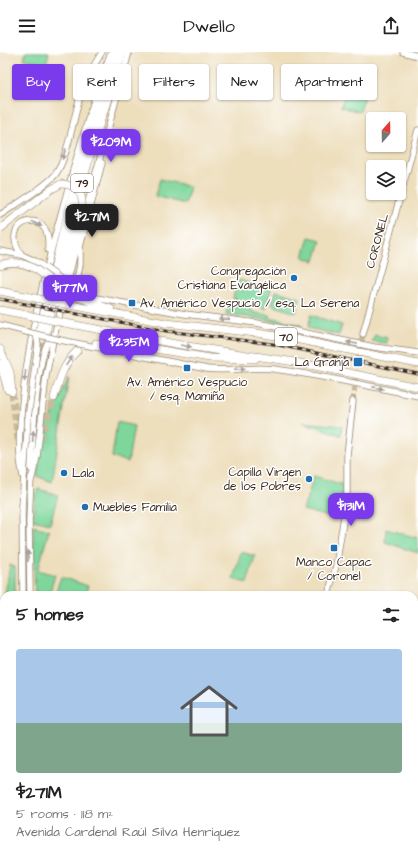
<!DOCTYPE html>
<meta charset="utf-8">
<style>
:root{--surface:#fff;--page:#f2f2f2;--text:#222;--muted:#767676;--line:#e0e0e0;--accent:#7c3aed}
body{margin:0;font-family:"Architects Daughter",sans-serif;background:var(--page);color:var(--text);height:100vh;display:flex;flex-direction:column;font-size:15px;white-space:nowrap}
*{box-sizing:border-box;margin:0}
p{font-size:13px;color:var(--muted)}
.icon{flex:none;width:22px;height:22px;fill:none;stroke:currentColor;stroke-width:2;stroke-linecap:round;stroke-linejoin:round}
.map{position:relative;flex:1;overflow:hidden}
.panel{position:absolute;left:0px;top:539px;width:418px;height:268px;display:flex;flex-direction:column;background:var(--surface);border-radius:12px 12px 0 0;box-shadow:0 1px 3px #0004}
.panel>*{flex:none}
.top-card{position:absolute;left:12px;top:12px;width:394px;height:36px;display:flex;gap:8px}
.needle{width:26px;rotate:20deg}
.fabs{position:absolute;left:366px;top:60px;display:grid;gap:8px}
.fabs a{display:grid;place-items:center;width:40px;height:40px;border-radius:4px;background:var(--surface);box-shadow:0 1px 3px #0004;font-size:20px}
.price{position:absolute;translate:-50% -34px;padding:0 9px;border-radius:8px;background:var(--accent);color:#fff;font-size:13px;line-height:26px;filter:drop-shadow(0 1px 2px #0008)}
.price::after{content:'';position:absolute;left:50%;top:24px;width:12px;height:9px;margin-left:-6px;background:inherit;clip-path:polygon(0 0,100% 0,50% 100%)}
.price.active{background:#222;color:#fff}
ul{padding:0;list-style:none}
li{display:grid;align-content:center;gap:8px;height:212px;padding:0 16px}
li+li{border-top:1px solid var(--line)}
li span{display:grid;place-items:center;height:124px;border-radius:4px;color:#555}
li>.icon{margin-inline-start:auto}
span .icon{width:72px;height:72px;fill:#fffc;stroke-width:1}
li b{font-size:17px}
h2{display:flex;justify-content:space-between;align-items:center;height:48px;padding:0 16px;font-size:17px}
.chip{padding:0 14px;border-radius:4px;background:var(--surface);box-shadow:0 1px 3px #0004;font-size:14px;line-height:36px}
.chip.active{background:var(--accent);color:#fff}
header{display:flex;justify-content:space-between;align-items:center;height:52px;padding:0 16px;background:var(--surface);font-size:18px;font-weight:600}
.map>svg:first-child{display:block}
.green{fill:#7ed69b;stroke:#5c805c}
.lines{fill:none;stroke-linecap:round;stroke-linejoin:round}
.secondary-tunnel{stroke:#c9ba9c;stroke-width:5.5;stroke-dasharray:5.5 3;stroke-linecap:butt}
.highway-tunnel{stroke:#c9ba9c;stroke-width:7;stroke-dasharray:7 3.5;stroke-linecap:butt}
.secondary-casing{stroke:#94846d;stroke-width:7}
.highway-casing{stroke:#94846d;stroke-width:8}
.secondary{stroke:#fff;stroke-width:5.5}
.highway{stroke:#fff;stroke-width:7}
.rail-casing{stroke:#3b2a1e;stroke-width:3}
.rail{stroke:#fff;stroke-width:1.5;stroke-dasharray:4.5;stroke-linecap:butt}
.secondary-bridge-casing{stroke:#94846d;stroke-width:7;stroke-linecap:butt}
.highway-bridge-casing{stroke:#94846d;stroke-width:8;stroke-linecap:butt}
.secondary-bridge{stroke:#fff;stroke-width:5.5}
.highway-bridge{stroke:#fff;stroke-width:7}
.oneway{fill:#a79f9a}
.poi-dot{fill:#1f6fb2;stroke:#fff;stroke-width:1.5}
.labels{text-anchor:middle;stroke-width:3;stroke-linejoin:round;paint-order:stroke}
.shield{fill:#fff;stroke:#766a62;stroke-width:1}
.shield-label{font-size:11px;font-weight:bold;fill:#3b2a1e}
.street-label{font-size:12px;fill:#3b2a1e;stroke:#fff}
.poi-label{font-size:12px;fill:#3b2a1e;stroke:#fff;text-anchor:end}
</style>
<header><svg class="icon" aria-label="menu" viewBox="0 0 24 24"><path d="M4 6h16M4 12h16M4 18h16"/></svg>Dwello<svg class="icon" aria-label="share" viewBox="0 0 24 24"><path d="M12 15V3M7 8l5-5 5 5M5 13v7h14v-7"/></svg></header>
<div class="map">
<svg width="418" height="807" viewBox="0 0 418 807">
<rect width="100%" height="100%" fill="#fff"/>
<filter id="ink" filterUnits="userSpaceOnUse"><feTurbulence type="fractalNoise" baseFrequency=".025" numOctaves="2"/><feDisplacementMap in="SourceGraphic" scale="8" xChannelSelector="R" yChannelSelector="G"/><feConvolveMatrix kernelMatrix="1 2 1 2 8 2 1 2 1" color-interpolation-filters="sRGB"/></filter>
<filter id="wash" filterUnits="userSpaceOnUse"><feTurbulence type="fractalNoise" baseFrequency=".012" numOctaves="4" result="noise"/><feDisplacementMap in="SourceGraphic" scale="16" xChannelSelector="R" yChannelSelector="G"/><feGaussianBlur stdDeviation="0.9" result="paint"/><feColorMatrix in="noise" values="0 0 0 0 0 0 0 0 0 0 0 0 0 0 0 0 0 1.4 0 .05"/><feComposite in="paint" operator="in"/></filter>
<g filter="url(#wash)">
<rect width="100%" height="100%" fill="#eddebc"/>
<path class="green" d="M26 0H49L46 12 24 7Z
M350 24 367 28 368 31 360 60 341 55Z
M160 127 190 135 185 152 155 144Z
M309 185 321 188 315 209 303 205Z
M239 228 271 237 266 257 233 246 237 230Z
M276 239 300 246 296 261 272 253Z
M228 252 253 259 254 261 269 263 270 266 274 267 275 266 300 273 304 275 262 267 226 262Z
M311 263 342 273 339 283 308 276Z
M375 283 387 286V291L372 289Z
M69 324 52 430 37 424 44 368H51L56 352 58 350Z
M117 370 134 374 128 410 112 405Z
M303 370 342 374 341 383H340Z
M314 424 344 433 336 467 303 458Z
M38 437 58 443 50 472 33 468 35 443Z
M33 474 49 478 38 518 55 523 49 543H35Z
M386 477 418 486V501L385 490Z
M241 500 255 504 247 531 233 527Z
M10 513 15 515V543H5Z
M61 525 88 534 85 543H58L55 542Z
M4 631V658L0 657V640Z
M414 718 418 719V755L414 753Z
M77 803H97L103 805 102 807H75Z
M369 803H406L405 807H379Z"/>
</g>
<g filter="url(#ink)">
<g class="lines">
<path class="secondary-tunnel" d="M353 349 357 313 363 282"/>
<path class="highway-tunnel" d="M40 308 46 281
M12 340 18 388
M40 387 54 346"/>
<defs>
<path id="secondary" d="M403 0 418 4
M0 163C15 153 44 136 55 123 68 106 74 63 81 41 86 27 94 13 102 0
M0 199 22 203 39 211
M22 203C0 175 35 157 46 179 49 185 48 192 48 198
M72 235 87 244 107 248 185 262 257 271 374 295 418 301
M75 237 80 213V195L102 111
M0 273 27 280
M363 282 418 78
M60 288 207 317C229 320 252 314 274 317 323 324 370 334 418 344
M31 417C32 396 37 296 51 286
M23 424C16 395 21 364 24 334 31 275 45 219 61 162 76 107 91 53 111 0
M31 429 37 405 46 324 53 289 79 183 129 0
M23 543 22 454 28 366
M30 543 29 468 31 425
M328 543 336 514 347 445V403L353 349
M0 573 4 575
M0 664 4 665
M0 788 4 775
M350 803 360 807
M4 807 5 803
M276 807V803"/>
<path id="highway" d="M0 177 50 138 61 132
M0 213C13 208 25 211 37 218
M61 235 82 153
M0 239 30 245
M69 242 111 257
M70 253 166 271 256 281 290 286 418 312
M0 258 27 263
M65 271 181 293 295 310 418 335
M39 281C60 186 84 92 116 0
M46 281 64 199 93 93 123 0
M96 291H119L210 306 255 307
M0 297 10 320 12 340
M0 311 8 338
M54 346C59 329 63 312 77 299"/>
</defs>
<use href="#secondary" class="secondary-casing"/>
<use href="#highway" class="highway-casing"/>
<use href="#secondary" class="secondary"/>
<use href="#highway" class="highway"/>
<defs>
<path id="rail" d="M0 247 166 279 273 292 418 322"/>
</defs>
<use href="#rail" class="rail-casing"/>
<use href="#rail" class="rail"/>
<defs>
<path id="secondary-bridge" d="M39 211 72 235
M27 280 60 288
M28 366 38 292 36 282"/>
<path id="highway-bridge" d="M61 132C74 132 83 140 82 153
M37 218 69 242
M30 245 70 253
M27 263 65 271"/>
</defs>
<use href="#secondary-bridge" class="secondary-bridge-casing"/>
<use href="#highway-bridge" class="highway-bridge-casing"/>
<use href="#secondary-bridge" class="secondary-bridge"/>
<use href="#highway-bridge" class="highway-bridge"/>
</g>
<defs><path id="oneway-solid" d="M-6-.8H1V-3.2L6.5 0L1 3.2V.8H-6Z"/></defs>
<g class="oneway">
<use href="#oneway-solid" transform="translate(64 102) rotate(107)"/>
<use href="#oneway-solid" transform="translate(37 172) rotate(26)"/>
<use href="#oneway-solid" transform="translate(224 267) rotate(-176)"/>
<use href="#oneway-solid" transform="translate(352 291) rotate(-169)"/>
<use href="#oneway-solid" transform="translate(186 294) rotate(10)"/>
<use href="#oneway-solid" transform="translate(69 309) rotate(-56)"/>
<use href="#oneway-solid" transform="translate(240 317) rotate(-3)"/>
<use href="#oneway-solid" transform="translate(25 324) rotate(97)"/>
<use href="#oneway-solid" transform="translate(378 336) rotate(12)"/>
<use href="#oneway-solid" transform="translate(33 384) rotate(-86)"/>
<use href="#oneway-solid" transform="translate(28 504) rotate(-91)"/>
</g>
</g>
<g class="poi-dot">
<circle cx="294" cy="226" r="4"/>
<rect x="128" y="247" width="8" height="8" rx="2"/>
<rect x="353" y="305" width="10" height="10" rx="2"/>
<rect x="183" y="312" width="8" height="8" rx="2"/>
<circle cx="64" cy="421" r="4"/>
<circle cx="309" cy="427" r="4"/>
<circle cx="85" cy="455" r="4"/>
<rect x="330" y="492" width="8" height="8" rx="2"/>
</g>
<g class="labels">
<g class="shield">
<rect x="71" y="122" width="22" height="18" rx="3"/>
<rect x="275" y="276" width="22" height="18" rx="3"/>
</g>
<g class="shield-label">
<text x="82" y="135">79</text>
<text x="286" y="289">70</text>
</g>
<g class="street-label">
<text transform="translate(377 189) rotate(-75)" y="4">CORONEL</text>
</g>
<g class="poi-label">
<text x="286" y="223">Congregación<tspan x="286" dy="14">Cristiana Evangélica</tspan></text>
<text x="140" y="255" text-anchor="start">Av. Américo Vespucio / esq. La Serena</text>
<text x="349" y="314">La Granja</text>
<text x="187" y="334" text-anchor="middle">Av. Américo Vespucio<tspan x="187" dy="14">/ esq. Mamiña</tspan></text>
<text x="301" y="424">Capilla Virgen<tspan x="301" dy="14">de los Pobres</tspan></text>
<text x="72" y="425" text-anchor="start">Lala</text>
<text x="93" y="459" text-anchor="start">Muebles Familia</text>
<text x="334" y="514" text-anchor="middle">Manco Capac<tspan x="334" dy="14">/ Coronel</tspan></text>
</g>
</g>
</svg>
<div class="fabs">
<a><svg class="needle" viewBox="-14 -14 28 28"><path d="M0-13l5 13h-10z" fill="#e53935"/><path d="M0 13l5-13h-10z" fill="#767676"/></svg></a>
<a><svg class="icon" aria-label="layers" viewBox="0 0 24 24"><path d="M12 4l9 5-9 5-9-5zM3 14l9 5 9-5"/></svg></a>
</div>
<b class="price" style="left:111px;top:111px">$209M</b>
<b class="price active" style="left:92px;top:186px">$271M</b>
<b class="price" style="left:70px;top:257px">$177M</b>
<b class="price" style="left:129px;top:311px">$235M</b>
<b class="price" style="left:351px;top:475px">$131M</b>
<div class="top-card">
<a class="chip active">Buy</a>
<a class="chip">Rent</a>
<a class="chip">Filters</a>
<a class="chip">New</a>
<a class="chip">Apartment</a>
</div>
<section class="panel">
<h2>5 homes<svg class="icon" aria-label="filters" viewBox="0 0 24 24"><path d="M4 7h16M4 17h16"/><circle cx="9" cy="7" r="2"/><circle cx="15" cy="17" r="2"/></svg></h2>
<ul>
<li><span style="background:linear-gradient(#a9c7e8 60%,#7fa58c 0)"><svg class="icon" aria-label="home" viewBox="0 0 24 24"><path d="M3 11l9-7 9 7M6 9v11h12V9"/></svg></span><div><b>$271M</b><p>5 rooms · 118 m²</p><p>Avenida Cardenal Raúl Silva Henríquez</p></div></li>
</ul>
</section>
</div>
